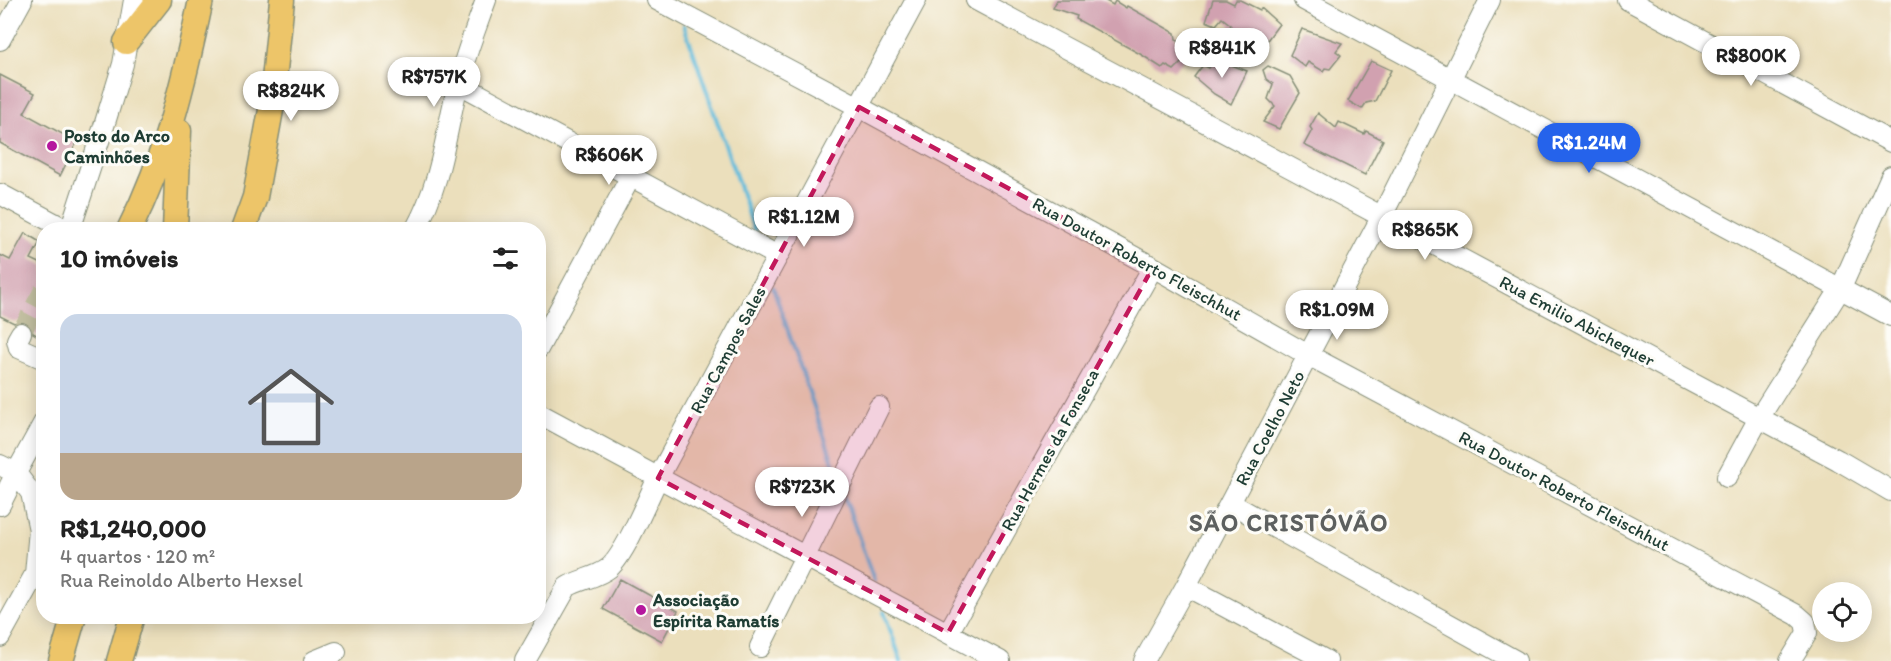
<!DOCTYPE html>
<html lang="pt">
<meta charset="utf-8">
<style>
:root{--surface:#fff;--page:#f6f6f6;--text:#222;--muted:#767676;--line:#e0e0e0;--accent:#2563eb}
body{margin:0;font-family:Itim,sans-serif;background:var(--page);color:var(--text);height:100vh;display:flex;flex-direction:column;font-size:22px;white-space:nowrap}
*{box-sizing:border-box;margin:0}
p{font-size:20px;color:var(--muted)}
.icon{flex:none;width:33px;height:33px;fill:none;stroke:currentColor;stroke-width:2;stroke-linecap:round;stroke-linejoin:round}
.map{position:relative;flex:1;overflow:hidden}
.details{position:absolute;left:36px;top:222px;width:510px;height:402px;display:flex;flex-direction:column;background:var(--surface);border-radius:24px;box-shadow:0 3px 15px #0003}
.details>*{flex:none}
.fabs{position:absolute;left:1812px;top:582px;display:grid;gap:12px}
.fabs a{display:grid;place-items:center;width:60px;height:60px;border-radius:50%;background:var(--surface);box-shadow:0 3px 15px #0003;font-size:30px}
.price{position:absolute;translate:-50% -51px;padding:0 14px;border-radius:21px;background:#fff;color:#222;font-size:20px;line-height:39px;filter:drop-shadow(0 2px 3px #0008)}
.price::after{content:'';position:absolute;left:50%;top:36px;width:18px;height:14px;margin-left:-9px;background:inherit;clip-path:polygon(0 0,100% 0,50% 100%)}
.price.current{background:var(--accent);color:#fff}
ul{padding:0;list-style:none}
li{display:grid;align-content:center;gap:12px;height:318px;padding:0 24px}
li+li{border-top:2px solid var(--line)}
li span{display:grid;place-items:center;height:186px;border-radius:18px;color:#555}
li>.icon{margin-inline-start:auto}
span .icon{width:108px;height:108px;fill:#fffc;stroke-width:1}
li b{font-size:26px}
h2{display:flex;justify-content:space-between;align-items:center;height:72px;padding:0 24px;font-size:26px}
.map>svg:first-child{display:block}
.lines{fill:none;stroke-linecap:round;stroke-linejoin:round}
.stream{stroke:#5ebcdc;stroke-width:4}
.building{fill:#d1a1b0}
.minor-tunnel{stroke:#c2bfa1;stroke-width:20;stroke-dasharray:20 10;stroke-linecap:butt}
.minor-casing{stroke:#858e78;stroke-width:22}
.major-casing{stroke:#858e78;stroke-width:27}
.minor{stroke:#fff;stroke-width:20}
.major{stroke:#edc569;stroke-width:24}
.marked{fill:#c2185b;fill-opacity:0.2;stroke:#c2185b;stroke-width:4.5;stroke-dasharray:12 8;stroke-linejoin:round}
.poi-dot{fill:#b5179e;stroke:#fdfcf7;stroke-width:2}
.labels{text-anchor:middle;stroke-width:6;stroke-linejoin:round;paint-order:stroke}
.poi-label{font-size:18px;font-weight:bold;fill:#1f3d34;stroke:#fdfcf7;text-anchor:start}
.street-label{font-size:18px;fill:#1f3d34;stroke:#fdfcf7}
.district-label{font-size:24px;font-weight:bold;letter-spacing:1.5px;fill:#5d605f;stroke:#fdfcf7}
</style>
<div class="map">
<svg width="1891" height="661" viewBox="0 0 1891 661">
<rect width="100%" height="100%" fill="#fdfcf7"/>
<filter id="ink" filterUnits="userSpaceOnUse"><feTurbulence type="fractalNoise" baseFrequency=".0167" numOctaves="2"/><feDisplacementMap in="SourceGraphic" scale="12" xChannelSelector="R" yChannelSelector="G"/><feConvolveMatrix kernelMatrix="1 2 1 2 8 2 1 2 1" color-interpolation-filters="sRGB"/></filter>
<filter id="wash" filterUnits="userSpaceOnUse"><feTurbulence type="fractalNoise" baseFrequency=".008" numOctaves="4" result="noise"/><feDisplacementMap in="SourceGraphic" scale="24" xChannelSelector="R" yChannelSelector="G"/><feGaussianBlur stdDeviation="1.35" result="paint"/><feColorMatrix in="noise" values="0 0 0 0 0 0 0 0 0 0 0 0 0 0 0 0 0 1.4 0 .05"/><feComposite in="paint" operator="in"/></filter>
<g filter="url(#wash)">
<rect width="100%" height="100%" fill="#ebdfbc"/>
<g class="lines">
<path class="stream" d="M684 25 755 232
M773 287 835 468
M844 495 874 581
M884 612 901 661"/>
</g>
<g id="blocks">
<path class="building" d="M1057 0H1104L1113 5 1115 1 1126 8 1127 6 1175 33 1176 39 1183 45 1178 53 1185 59 1174 70 1165 65 1162 68 1142 55 1076 19 1077 16 1053 8Z
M1213 0H1226L1234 4 1236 0H1240L1260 10 1261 8 1279 24 1265 43 1244 32 1243 35 1228 30 1231 25 1222 18 1216 25 1206 21Z
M1302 29 1342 43 1336 51 1341 55 1330 69 1325 68 1323 71 1308 62 1305 67 1290 55Z
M1215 59 1230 62 1229 64 1247 71 1231 104 1214 94 1194 77 1203 65 1209 68Z
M1371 61 1391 70 1375 101 1366 103 1362 109 1348 101Z
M1268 66 1290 76 1300 93 1279 129 1263 122 1275 106 1268 99 1273 84 1266 79 1263 70Z
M0 75 35 93 24 113 77 142 60 176 0 143Z
M1318 113 1336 128 1339 122 1364 134 1366 131 1383 140 1365 175 1304 145 1312 130 1310 127Z
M25 233 40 242 31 259 44 265V327L38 336 33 333 31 326 26 322 20 321 14 323 0 316V255L10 260Z
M620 579 678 611 662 641 603 609Z"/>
</g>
</g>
<g filter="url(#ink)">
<use href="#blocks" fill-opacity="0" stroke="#858e78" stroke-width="1.5"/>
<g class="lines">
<path class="minor-tunnel" d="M21 333 44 290"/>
<defs>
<path id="minor" d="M657 0 859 107 1153 267 1308 355 1797 615 1805 622 1807 633 1790 661
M976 0 1838 460 1891 491
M1304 0 1891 316
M1628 0 1891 142
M0 40 22 0
M458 83 778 256
M0 194 67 230
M70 230 104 126 123 64 134 0
M415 230C442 181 445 136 458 84 465 55 476 28 486 0
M21 333 17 340 19 348 44 359
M538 349 631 176
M538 413 1000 661
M0 465 16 473 44 422
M1727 477 1759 418 1841 288 1891 176
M1230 503 1516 661
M0 505 16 473 31 493 39 530 35 574 0 637
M1186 586 1327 661
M948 633 1153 267
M760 647 879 407
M314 661 336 652
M525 661 567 587C580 579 596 578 609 568 626 553 647 500 658 478L916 0
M1144 661 1186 586 1382 216 1490 0"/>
<path id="major" d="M126 42 159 0
M129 230C167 155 184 81 201 0
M175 230 179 131
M243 230 255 197 271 110 282 0
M61 661 74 616
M119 661 132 616"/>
</defs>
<use href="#minor" class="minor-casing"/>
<use href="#major" class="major-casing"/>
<use href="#minor" class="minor"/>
<use href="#major" class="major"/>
</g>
</g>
<path class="marked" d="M859 107 1153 267 948 633 658 478Z"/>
<g class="poi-dot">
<circle cx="52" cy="146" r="6"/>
<circle cx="641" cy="610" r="6"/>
</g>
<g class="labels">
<g class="poi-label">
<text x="64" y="142">Posto do Arco<tspan x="64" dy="21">Caminhões</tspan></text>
<text x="653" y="606">Associação<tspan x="653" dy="21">Espírita Ramatís</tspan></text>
</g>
<g class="street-label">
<text transform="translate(1137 259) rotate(29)" y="6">Rua Doutor Roberto Fleischhut</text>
<text transform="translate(1577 321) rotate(28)" y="6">Rua Emilio Abichequer</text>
<text transform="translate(728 350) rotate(-62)" y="6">Rua Campos Sales</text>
<text transform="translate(1270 428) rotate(-62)" y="6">Rua Coelho Neto</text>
<text transform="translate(1050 450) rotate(-61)" y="6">Rua Hermes da Fonseca</text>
<text transform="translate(1564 491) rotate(28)" y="6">Rua Doutor Roberto Fleischhut</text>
</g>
<g class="district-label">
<text x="1289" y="531">SÃO CRISTÓVÃO</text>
</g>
</g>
</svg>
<div class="fabs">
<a><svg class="icon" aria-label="locate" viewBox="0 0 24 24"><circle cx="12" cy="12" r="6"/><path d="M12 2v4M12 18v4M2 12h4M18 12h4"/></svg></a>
</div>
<b class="price" style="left:1222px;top:79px">R$841K</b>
<b class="price" style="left:1751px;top:87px">R$800K</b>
<b class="price" style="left:434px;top:108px">R$757K</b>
<b class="price" style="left:291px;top:122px">R$824K</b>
<b class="price current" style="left:1589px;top:174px">R$1.24M</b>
<b class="price" style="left:609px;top:186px">R$606K</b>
<b class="price" style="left:804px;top:248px">R$1.12M</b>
<b class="price" style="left:1425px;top:261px">R$865K</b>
<b class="price" style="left:1337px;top:341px">R$1.09M</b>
<b class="price" style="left:802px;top:518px">R$723K</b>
<section class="details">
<h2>10 imóveis<svg class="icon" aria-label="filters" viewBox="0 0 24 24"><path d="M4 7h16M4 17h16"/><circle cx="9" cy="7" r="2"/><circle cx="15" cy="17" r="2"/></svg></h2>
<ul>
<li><span style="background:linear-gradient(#c9d6e8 75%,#b9a48a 0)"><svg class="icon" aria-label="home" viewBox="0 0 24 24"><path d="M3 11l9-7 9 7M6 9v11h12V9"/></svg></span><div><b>R$1,240,000</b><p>4 quartos · 120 m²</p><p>Rua Reinoldo Alberto Hexsel</p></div></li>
</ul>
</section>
</div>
